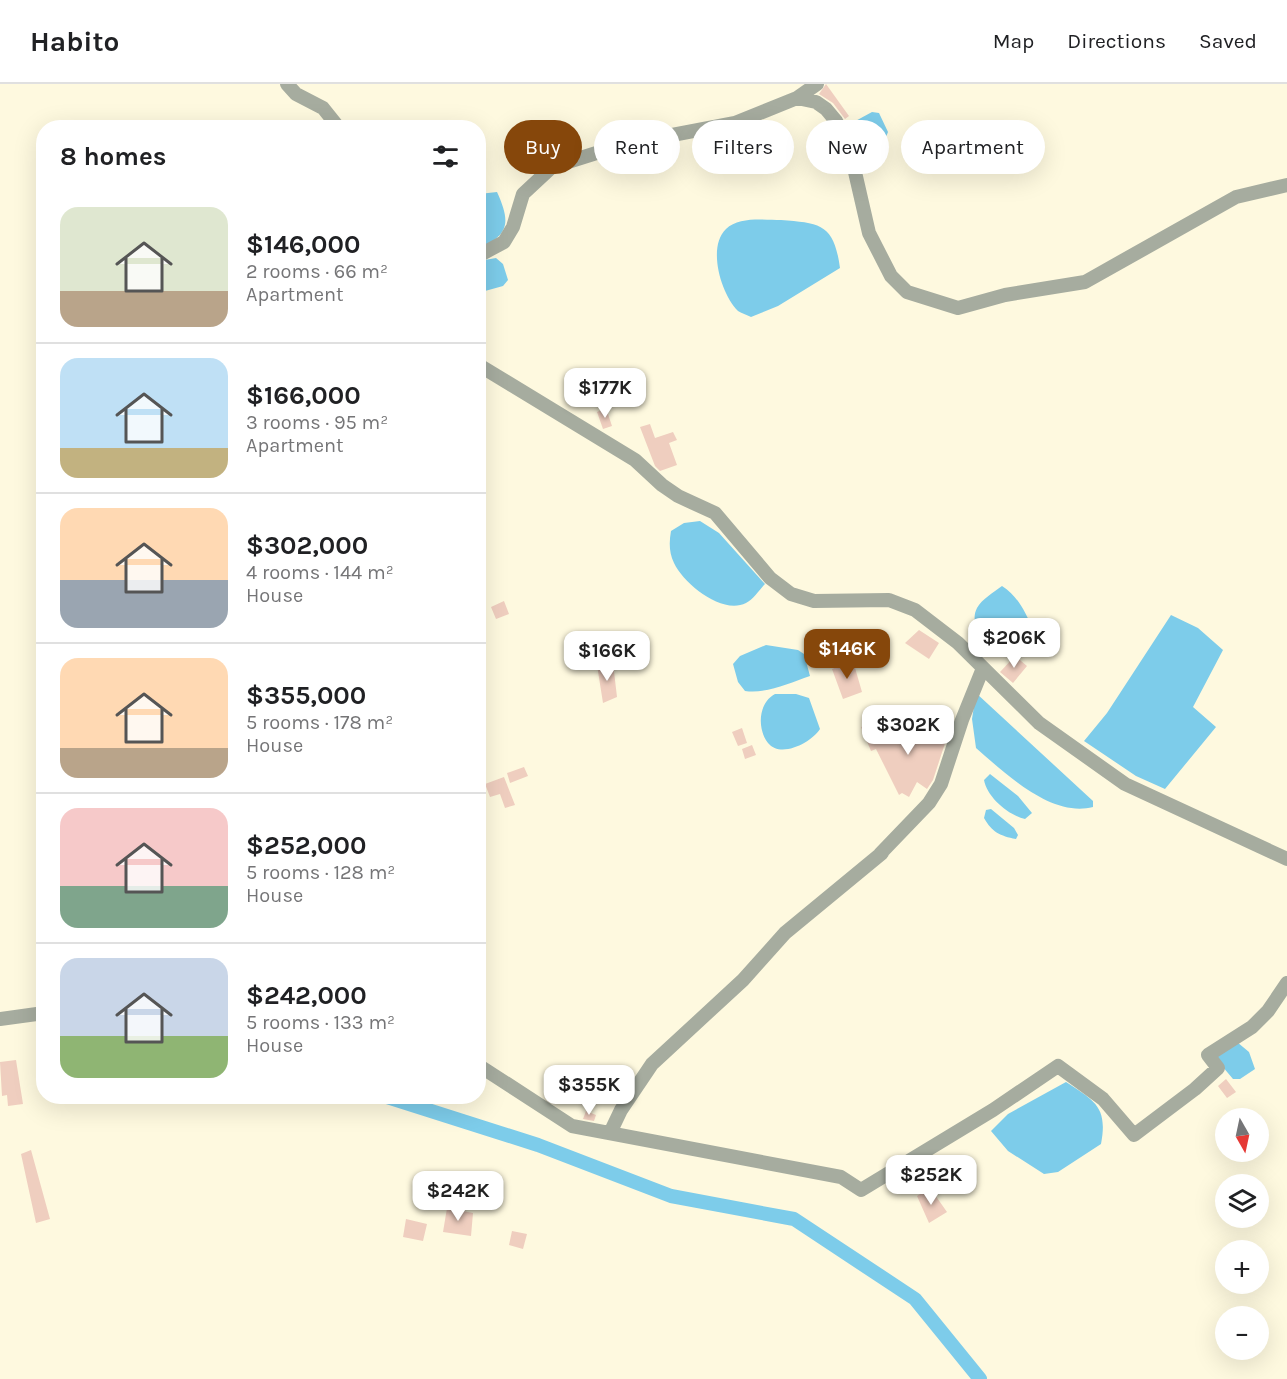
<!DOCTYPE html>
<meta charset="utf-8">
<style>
:root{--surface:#fff;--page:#f2f2f2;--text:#202124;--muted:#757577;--line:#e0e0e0;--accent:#86470b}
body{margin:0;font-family:Karla,sans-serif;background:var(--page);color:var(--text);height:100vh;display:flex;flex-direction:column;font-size:22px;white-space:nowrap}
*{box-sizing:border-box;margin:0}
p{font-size:20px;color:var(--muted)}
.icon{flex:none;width:33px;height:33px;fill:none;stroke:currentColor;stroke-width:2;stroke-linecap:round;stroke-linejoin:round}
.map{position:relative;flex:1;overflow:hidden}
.details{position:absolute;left:36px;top:36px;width:450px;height:984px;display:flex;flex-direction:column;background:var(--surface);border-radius:24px;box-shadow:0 6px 24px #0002}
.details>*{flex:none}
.banner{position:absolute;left:504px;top:36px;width:570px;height:54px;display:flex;gap:12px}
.needle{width:39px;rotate:171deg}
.buttons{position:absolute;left:1215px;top:1024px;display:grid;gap:12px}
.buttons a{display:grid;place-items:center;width:54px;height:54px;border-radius:50%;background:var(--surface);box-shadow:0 6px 24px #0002;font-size:30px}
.price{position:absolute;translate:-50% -51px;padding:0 14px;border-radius:12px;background:#fff;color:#222;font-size:20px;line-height:39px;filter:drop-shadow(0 2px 3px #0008)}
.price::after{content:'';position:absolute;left:50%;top:36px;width:18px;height:14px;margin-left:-9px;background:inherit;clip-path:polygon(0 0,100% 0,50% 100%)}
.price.current{background:var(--accent);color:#fff}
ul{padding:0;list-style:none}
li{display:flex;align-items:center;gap:18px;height:150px;padding:0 24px}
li+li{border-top:2px solid var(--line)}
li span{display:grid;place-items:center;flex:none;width:168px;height:120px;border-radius:18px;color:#555}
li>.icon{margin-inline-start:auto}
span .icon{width:72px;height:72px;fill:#fffc;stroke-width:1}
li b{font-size:26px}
h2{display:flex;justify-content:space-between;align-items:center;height:72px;padding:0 24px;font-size:26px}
.chip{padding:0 21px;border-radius:27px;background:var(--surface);box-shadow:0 6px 24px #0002;font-size:21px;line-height:54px}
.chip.current{background:var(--accent);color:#fff}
header{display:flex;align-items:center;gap:36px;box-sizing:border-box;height:84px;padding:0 30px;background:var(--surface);border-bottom:2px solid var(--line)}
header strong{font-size:28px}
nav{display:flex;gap:33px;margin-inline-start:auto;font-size:21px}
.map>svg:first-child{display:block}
.water{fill:#7dccea}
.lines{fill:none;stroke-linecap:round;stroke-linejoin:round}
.canal{stroke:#7dccea;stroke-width:14}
.building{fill:#efcebf}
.street{stroke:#a6ac9f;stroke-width:14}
</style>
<header>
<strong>Habito</strong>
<nav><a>Map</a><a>Directions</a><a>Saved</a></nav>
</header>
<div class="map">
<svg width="1287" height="1295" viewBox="0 0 1287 1295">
<rect width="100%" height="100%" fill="#fef9df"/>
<path class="water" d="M872 28 879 29 888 48 886 53C872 56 861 61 849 51L850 40Z
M497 108C511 139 509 150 479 165V110Z
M781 136C822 139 834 141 840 184L778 222 751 233C747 231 741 229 738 227 721 210 707 163 726 145 739 132 765 136 781 136Z
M496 174 503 180 508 196 503 202 485 207 479 203V177Z
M700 437 719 449 765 500C760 505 753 516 746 519 722 531 684 500 674 479 669 469 669 458 671 447L684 439Z
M1002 502C1018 512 1026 529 1033 546L1001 570C986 564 968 541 977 524 982 515 994 508 1002 502Z
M1171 531 1198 544 1223 566 1193 623 1216 643 1165 705 1136 692 1084 657 1107 629Z
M766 561 798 566 804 570 810 592C789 599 767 610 745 607L738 598 733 580 740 572Z
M976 609 1093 717V723C1051 734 1005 689 976 664L972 635Z
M775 610H796L809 614 820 645C812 658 781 675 768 659 757 645 758 619 775 610Z
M990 690 1018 712 1032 729 1025 735C1008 731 987 713 984 696Z
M991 725 1014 744 1018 751 1016 755C1000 752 992 748 984 734L986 726Z
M1237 958 1249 968 1255 985 1240 995H1233L1217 976V971Z
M1066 998C1095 1017 1108 1023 1101 1060L1058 1088 1044 1090 1008 1067 991 1047 1008 1030Z"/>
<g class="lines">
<path class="canal" d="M384 1012 538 1061 671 1112 794 1135 915 1215 980 1295"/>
</g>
<path class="building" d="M826 0 849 32 845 35 833 19 819 10Z
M606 324 612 342 603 345 597 328Z
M650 340 655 354 673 348 677 356 669 359 677 381 660 387 655 382 640 343Z
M504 517 509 530 496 535 491 523Z
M919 546 939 559 929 575 905 559Z
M1015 572 1027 582 1013 599 1000 588Z
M853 577 862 608 843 615 832 585Z
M613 579 617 613 603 619 597 581Z
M876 637 883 655 888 652 891 657 906 646 914 656 920 645 934 653 937 643 949 647 933 696 927 705 917 698 909 713 902 709 899 711 876 665 871 667 861 643Z
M742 644 747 659 738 662 732 648Z
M752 661 756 671 745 675 742 665Z
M524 683 528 692 510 699 507 689Z
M504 693 515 721 505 724 500 710 490 713 485 700Z
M16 976 23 1020 8 1022 7 1011 2 1012 0 978Z
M1226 995 1236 1008 1227 1014 1218 1002Z
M586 1027 596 1031 594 1037 583 1035Z
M31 1066 50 1135 36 1139 21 1070Z
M926 1106 931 1113 935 1111 947 1128 929 1139 917 1112Z
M447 1124 473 1129 471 1152 443 1148Z
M406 1135 427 1140 423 1157 403 1153Z
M512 1147 527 1150 523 1165 509 1161Z"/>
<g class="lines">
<path class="street" d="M287 0 296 10 323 24 339 44
M797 14 817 0
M478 172 504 158 513 143 523 110 552 83 625 60 735 39 797 14 816 18 826 25 836 37 849 62 869 149 891 192 907 208 958 224 1005 211 1085 198 1236 113 1287 101
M478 278 482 283 635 376 662 401 678 412 715 429 770 494 791 510 814 517 889 516 915 526 958 559 1039 639 1125 700 1287 775
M880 770 929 719 941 700 962 636 983 584
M0 935 44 929
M478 981 572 1042 841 1093 861 1106 993 1026 1058 982 1103 1015 1134 1051 1195 1005 1218 984 1208 971 1252 943 1268 927 1287 899
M610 1049 621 1026 652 980 743 896 785 849 882 769"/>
</g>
</svg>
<div class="buttons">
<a><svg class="needle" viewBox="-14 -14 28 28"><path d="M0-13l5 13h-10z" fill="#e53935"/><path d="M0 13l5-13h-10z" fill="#757577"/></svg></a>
<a><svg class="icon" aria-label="layers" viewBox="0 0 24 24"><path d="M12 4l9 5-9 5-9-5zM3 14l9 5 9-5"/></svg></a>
<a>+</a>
<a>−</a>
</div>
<b class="price" style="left:605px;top:335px">$177K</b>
<b class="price" style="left:1014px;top:585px">$206K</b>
<b class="price current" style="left:847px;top:596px">$146K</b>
<b class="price" style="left:607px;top:598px">$166K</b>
<b class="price" style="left:908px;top:672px">$302K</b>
<b class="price" style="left:589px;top:1032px">$355K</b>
<b class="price" style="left:931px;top:1122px">$252K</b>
<b class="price" style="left:458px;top:1138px">$242K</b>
<div class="banner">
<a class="chip current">Buy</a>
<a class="chip">Rent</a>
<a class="chip">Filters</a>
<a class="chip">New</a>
<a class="chip">Apartment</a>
</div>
<section class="details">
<h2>8 homes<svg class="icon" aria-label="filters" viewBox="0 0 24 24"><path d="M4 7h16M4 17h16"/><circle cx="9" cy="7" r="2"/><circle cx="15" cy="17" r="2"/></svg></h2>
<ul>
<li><span style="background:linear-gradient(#dfe7d0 70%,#b9a48a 0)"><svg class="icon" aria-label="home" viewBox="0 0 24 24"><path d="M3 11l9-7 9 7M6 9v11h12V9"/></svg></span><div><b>$146,000</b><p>2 rooms · 66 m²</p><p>Apartment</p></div></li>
<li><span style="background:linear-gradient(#bfe0f5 75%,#c2b280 0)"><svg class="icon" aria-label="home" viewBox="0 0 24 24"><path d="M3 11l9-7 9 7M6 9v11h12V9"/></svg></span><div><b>$166,000</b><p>3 rooms · 95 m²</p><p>Apartment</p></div></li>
<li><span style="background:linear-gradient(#ffd9b3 60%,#9aa5b1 0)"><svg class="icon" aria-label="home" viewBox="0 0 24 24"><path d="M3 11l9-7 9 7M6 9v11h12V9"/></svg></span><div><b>$302,000</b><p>4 rooms · 144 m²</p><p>House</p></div></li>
<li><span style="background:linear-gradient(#ffd9b3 75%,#b9a48a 0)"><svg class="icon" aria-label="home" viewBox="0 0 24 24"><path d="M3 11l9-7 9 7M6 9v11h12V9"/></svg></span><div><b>$355,000</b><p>5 rooms · 178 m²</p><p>House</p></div></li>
<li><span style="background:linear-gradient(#f6c9c9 65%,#7fa58c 0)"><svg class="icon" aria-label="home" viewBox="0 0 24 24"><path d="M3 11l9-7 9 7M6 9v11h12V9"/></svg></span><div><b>$252,000</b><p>5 rooms · 128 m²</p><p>House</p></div></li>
<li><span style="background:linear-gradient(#c9d6e8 65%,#8fb573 0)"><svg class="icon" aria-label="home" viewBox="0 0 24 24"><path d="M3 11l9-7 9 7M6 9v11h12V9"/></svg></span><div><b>$242,000</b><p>5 rooms · 133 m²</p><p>House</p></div></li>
</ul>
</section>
</div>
